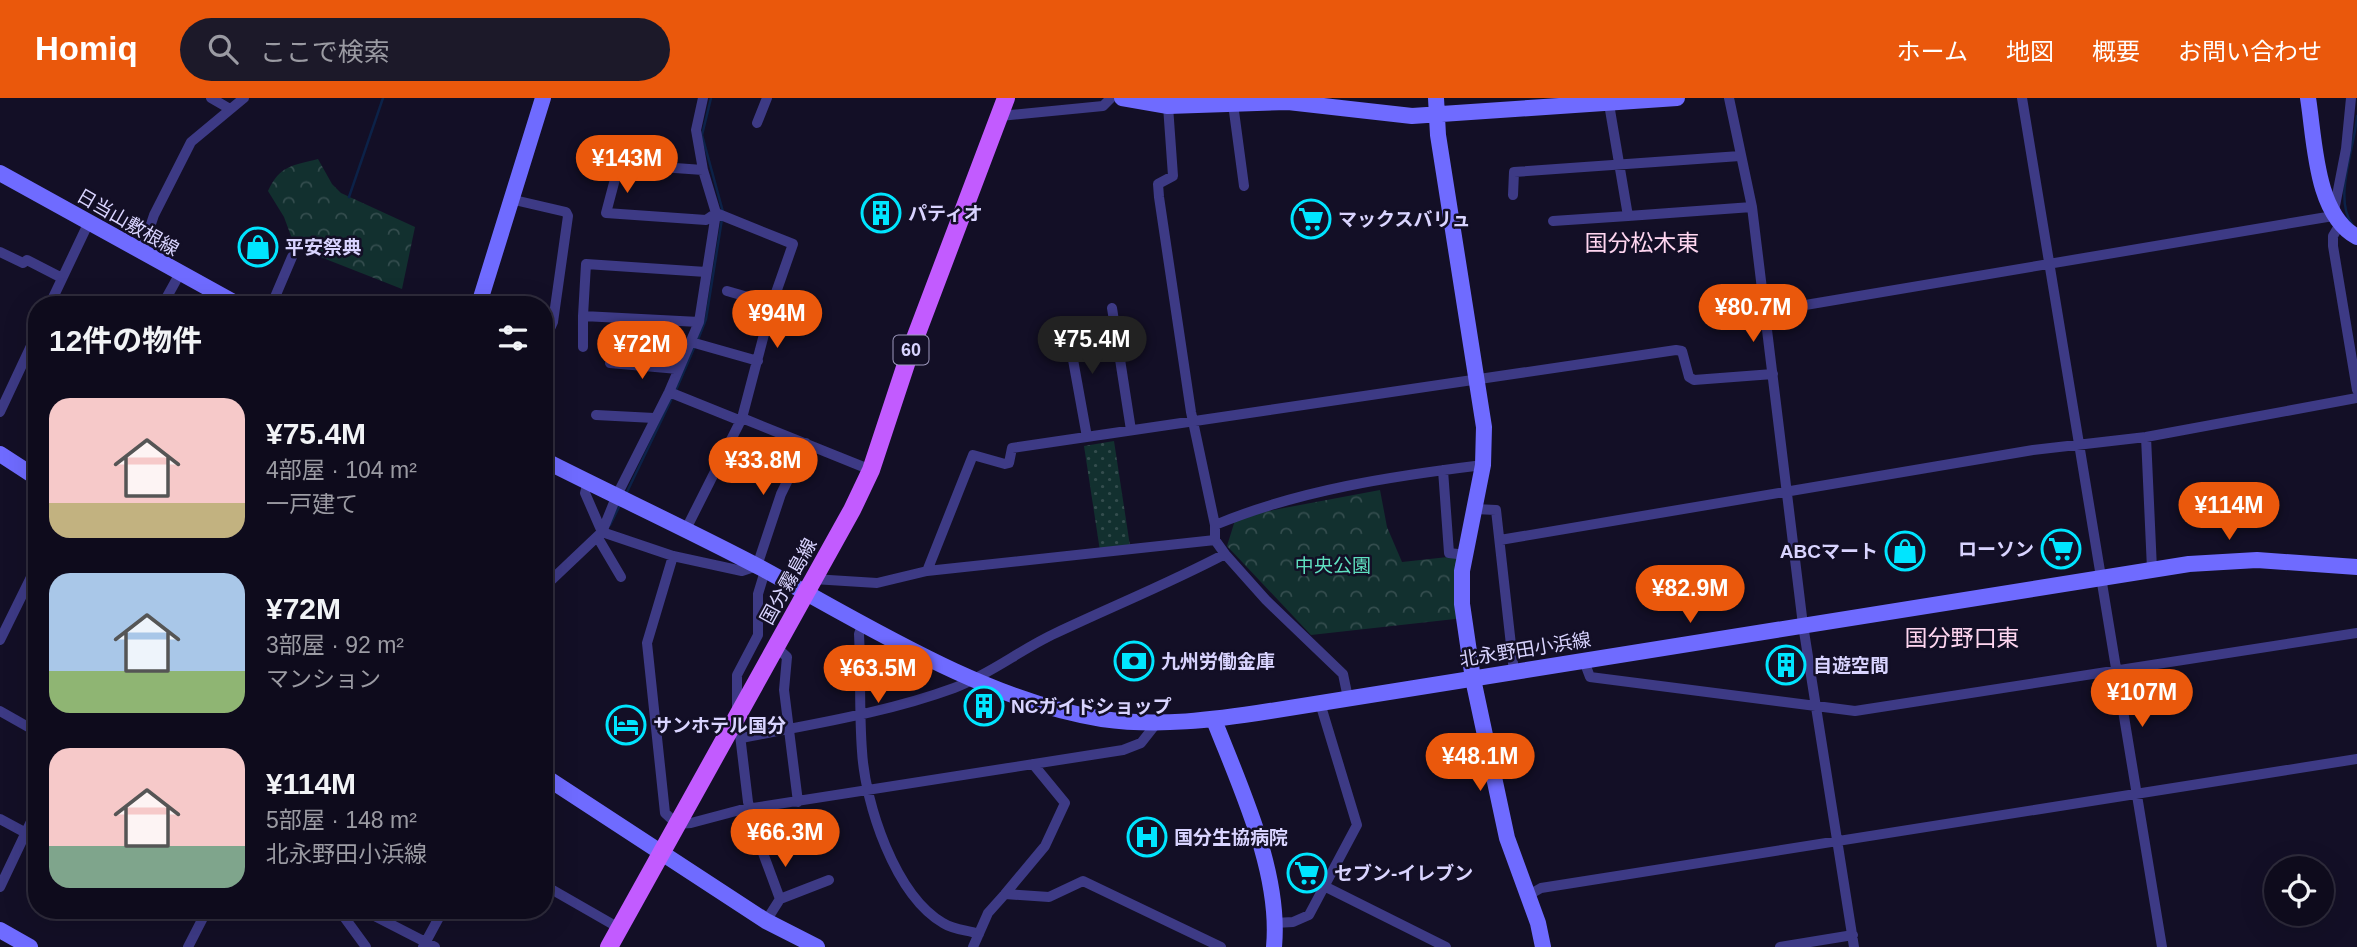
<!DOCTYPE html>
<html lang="ja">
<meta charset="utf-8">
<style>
:root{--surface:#0e0b1c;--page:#1c1929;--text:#f1f3f6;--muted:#9b9ba3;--line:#2e2b3b;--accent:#ea580c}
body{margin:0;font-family:Arial,"Noto Sans JP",sans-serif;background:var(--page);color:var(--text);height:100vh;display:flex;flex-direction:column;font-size:26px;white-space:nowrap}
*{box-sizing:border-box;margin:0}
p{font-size:23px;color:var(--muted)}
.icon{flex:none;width:38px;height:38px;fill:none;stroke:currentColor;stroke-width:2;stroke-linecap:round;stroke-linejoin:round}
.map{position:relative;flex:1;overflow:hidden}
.side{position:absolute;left:28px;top:198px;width:525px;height:623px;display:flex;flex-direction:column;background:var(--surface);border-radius:28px;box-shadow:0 7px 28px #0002,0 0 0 2px var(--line)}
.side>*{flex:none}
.buttons{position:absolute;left:2264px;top:758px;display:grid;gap:14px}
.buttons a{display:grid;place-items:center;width:70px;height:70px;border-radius:50%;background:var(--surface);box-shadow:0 7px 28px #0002,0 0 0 2px var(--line);font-size:35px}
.price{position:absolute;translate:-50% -60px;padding:0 16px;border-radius:24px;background:var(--accent);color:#fff;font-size:23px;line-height:46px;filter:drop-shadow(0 2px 4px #0008)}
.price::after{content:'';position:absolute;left:50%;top:42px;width:21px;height:16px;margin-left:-10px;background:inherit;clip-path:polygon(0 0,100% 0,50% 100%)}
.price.on{background:#222;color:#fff}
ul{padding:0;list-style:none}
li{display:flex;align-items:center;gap:21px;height:175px;padding:0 21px}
li span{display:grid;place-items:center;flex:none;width:196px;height:140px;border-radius:21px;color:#555}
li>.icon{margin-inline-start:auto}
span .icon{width:84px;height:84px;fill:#fffc;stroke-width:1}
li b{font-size:30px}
h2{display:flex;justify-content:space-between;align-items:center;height:84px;padding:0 21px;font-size:30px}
header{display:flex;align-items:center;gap:42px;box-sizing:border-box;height:98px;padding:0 35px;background:var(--accent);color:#fff}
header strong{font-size:33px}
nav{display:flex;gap:38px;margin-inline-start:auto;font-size:24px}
.search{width:490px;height:63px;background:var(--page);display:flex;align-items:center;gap:18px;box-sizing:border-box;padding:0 24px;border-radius:38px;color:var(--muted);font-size:26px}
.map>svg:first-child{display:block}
.grass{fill:url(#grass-dots)}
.park{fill:url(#park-crowns)}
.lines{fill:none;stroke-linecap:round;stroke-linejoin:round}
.stream{stroke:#0c2248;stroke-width:2.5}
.street{stroke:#3d3a85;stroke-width:10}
.secondary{stroke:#6f6bff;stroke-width:16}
.primary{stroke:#c25bff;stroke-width:18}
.labels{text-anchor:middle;stroke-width:5;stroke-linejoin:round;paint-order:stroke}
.shield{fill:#130f26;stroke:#9e99be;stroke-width:2}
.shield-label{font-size:18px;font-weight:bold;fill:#d9d4ff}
.poi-label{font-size:19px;font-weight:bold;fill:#d9d4ff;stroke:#130f26;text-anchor:start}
.street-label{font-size:19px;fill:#d9d4ff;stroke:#130f26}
.park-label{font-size:19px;fill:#5fe0c0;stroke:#130f26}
.quarter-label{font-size:23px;fill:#ffd6f0;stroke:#130f26}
</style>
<header>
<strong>Homiq</strong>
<div class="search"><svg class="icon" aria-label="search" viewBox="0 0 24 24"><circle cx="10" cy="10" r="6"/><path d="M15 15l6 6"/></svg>ここで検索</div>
<nav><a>ホーム</a><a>地図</a><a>概要</a><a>お問い合わせ</a></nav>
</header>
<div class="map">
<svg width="2357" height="849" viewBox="0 0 2357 849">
<defs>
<pattern id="grass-dots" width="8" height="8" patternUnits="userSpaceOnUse" patternTransform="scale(1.75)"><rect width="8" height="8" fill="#12302f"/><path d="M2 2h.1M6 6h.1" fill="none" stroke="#344d4e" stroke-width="1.8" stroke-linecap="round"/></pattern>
<pattern id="park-crowns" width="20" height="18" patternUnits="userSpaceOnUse" patternTransform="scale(1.75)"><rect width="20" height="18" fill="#12302f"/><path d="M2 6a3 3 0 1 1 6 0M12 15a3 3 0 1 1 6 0" fill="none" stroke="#344d4e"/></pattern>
</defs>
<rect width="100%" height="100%" fill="#130f26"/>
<path class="grass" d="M1114 343 1130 448 1100 453 1084 348Z"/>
<path class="park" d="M318 61 332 86 341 95 415 129 402 191 295 149 284 119 268 93C280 67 292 68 318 61Z
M1380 392 1387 429 1402 464 1457 458 1464 520 1311 537 1227 448 1236 419Z"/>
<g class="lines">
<path class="stream" d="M711 0 702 37 723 114
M349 99 383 0
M2352 126C2333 100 2355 49 2357 18
M697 244 706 221 722 121
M676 292 694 250
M626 396 673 298
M610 427 621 405"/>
<path class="street" d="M211 0 230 11
M1729 0 1752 109 1803 527 1854 849
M2022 0 2162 849
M1233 6 1244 88
M1609 6 1628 118 1752 109
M1168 8 1173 78 1158 86 1159 99 1191 314 1215 427V442L1225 456 1266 502 1343 576 1348 600
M1000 18 1103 8 1111 0
M757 25 767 0
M1513 97 1514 74 1740 58
M510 101 566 114 568 118 553 224 544 244
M1553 123 1628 118
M2340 126 2333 138V148L2357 292
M0 154 23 165 27 162 62 180
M141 156 154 117 191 44 244 0
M727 193 772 206
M50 206 88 126
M163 206 179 177
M272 206 292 159
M1112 210 1131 332
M1764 214 2333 118 2346 51 2351 0
M583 218V249
M1066 223 1087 339
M699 224 583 218 586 166 706 174
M691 244 758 263
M610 265 678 271
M669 294 741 323
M0 314 37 235
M596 317 654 320
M742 320 871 372
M2146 339 2152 471
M1443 372 1449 455 1466 457
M588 384 585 395 602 434
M1475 411 1496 412 1514 574
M1215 427C1299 392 1393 378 1483 367
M685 433 742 320 772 206 793 146 716 115 706 122 606 115 619 66 703 72
M602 434 617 397 669 294 699 224 716 115 703 72 696 32 703 0
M598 440 621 479
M1500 442 2033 352 2146 339 2357 300
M673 458 647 545 665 715 677 726 691 725 740 712 1123 652 1141 645 1156 626
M927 473 973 357 1005 366 1009 365 1012 350 1676 252 1682 253 1689 279 1694 282 1773 276
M813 481 877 485 927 473 1215 442
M544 489 602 434 673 458 742 473 757 468 781 396 806 345
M863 524 859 536C861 575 859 614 862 653 865 706 895 797 943 825 954 832 967 832 979 836
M0 542 37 467
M775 548 787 559 784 592 798 704
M1584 563 1590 579 1855 613 2357 535
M0 613 37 634
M737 614V577L758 537V496L765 473
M740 637 748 704 760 747 780 801 766 823
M742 640C812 626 886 615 954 590 991 576 1021 551 1056 535 1113 508 1170 485 1225 456
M0 721 26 735
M544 787 619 830
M0 789 37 711
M1326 789 1446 849
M1005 796 1045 748 1065 705 1033 666
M1527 798 1541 790 2357 661
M780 801 829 782
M339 812 366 849
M363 812 435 849
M1275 825 1293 824 1309 817 1357 727 1320 605
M188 849 207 812
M423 849 443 812
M973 849 988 815 1005 796 1049 799 1083 783 1221 849
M1780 849 1853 837"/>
<path class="secondary" d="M1122 0 1168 8 1288 4 1412 18 1677 0
M1436 0 1438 37 1484 329 1483 367 1462 473V506L1473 581 1507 740 1538 825 1543 849
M2308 0C2315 43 2315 116 2357 139
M0 75 237 206
M479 206 543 0
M0 356 37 380
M544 362C617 399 691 433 763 471 864 526 988 604 1102 621 1159 629 1213 622 1270 613L2189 466 2257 462 2357 469
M1214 622C1241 691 1281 775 1274 849
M544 678 766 823 817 849
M0 832 30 849"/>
<path class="primary" d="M609 849 852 412 871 372 911 251 1006 0"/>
</g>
<defs>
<symbol id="building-ring" viewBox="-11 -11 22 22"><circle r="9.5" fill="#130f26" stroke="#00e5ff" stroke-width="1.5"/><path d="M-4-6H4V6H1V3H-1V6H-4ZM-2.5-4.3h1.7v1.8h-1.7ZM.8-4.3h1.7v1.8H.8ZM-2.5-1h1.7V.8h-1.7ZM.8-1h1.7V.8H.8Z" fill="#00e5ff"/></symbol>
<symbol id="supermarket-ring" viewBox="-11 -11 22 22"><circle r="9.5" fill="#130f26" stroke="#00e5ff" stroke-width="1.5"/><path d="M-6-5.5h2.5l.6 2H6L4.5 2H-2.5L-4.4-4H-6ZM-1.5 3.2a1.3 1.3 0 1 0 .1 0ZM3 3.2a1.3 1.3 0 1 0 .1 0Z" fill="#00e5ff"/></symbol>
<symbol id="shop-ring" viewBox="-11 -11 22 22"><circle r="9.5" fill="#130f26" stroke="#00e5ff" stroke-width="1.5"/><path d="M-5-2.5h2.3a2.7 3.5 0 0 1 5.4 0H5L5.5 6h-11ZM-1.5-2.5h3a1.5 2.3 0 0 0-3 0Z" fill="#00e5ff"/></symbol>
<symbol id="bank-ring" viewBox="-11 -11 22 22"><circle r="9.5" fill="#130f26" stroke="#00e5ff" stroke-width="1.5"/><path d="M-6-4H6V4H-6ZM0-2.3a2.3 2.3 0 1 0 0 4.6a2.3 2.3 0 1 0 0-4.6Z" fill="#00e5ff"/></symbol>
<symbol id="hotel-ring" viewBox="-11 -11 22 22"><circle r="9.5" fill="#130f26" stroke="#00e5ff" stroke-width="1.5"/><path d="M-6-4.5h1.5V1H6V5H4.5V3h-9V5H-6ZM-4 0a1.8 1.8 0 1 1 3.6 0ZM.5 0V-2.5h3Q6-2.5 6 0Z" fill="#00e5ff"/></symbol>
<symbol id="hospital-ring" viewBox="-11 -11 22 22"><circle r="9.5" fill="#130f26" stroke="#00e5ff" stroke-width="1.5"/><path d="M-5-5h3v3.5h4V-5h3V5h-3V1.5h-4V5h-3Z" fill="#00e5ff"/></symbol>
</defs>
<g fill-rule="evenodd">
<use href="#building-ring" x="859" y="93" width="44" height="44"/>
<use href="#supermarket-ring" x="1289" y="99" width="44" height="44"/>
<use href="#shop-ring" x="236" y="127" width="44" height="44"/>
<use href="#supermarket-ring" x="2039" y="429" width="44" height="44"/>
<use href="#shop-ring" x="1883" y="431" width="44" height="44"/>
<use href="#bank-ring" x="1112" y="541" width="44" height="44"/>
<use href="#building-ring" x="1764" y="545" width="44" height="44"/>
<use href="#building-ring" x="962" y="586" width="44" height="44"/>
<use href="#hotel-ring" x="604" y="605" width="44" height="44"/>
<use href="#hospital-ring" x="1125" y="717" width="44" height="44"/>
<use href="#supermarket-ring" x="1285" y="753" width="44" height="44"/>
</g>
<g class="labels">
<rect class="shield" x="893.5" y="237.5" width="35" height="29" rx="5"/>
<g class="shield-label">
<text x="911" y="258">60</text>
</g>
<g class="poi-label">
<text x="908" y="122">パティオ</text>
<text x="1338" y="128">マックスバリュ</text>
<text x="285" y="156">平安祭典</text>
<text x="2034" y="458" text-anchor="end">ローソン</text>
<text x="1878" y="460" text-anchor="end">ABCマート</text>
<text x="1161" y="570">九州労働金庫</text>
<text x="1813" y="574">自遊空間</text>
<text x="1011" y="615">NCガイドショップ</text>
<text x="653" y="634">サンホテル国分</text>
<text x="1174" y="746">国分生協病院</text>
<text x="1334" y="782">セブン-イレブン</text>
</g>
<g class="street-label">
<text transform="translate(128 124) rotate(30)" y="7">日当山敷根線</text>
<text transform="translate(788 483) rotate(-61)" y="7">国分霧島線</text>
<text transform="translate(1525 551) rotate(-9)" y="7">北永野田小浜線</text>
</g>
<g class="park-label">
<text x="1333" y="474">中央公園</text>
</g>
<g class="quarter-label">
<text x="1642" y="153">国分松木東</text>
<text x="1962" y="548">国分野口東</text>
</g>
</g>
</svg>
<div class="buttons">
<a><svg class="icon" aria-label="locate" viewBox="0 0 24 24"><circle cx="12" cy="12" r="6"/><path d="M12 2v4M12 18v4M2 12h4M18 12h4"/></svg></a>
</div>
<b class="price" style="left:627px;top:97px">¥143M</b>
<b class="price" style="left:1753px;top:246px">¥80.7M</b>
<b class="price" style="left:777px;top:252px">¥94M</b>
<b class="price on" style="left:1092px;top:278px">¥75.4M</b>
<b class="price" style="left:642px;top:283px">¥72M</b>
<b class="price" style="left:763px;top:399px">¥33.8M</b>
<b class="price" style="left:2229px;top:444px">¥114M</b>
<b class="price" style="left:1690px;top:527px">¥82.9M</b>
<b class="price" style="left:878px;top:607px">¥63.5M</b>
<b class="price" style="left:2142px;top:631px">¥107M</b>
<b class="price" style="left:1480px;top:695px">¥48.1M</b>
<b class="price" style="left:785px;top:771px">¥66.3M</b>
<section class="side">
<h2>12件の物件<svg class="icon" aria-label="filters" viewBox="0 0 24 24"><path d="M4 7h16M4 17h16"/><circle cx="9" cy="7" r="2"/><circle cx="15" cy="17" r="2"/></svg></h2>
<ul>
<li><span style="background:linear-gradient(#f6c9c9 75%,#c2b280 0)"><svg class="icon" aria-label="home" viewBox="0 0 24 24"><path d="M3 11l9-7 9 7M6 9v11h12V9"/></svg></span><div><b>¥75.4M</b><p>4部屋 · 104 m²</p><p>一戸建て</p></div></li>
<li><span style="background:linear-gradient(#a9c7e8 70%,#8fb573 0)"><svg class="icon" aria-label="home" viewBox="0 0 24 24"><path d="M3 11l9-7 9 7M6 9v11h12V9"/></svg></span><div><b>¥72M</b><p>3部屋 · 92 m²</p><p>マンション</p></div></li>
<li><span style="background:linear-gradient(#f6c9c9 70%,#7fa58c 0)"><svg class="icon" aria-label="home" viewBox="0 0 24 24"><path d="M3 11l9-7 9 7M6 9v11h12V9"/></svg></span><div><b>¥114M</b><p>5部屋 · 148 m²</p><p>北永野田小浜線</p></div></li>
</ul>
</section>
</div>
